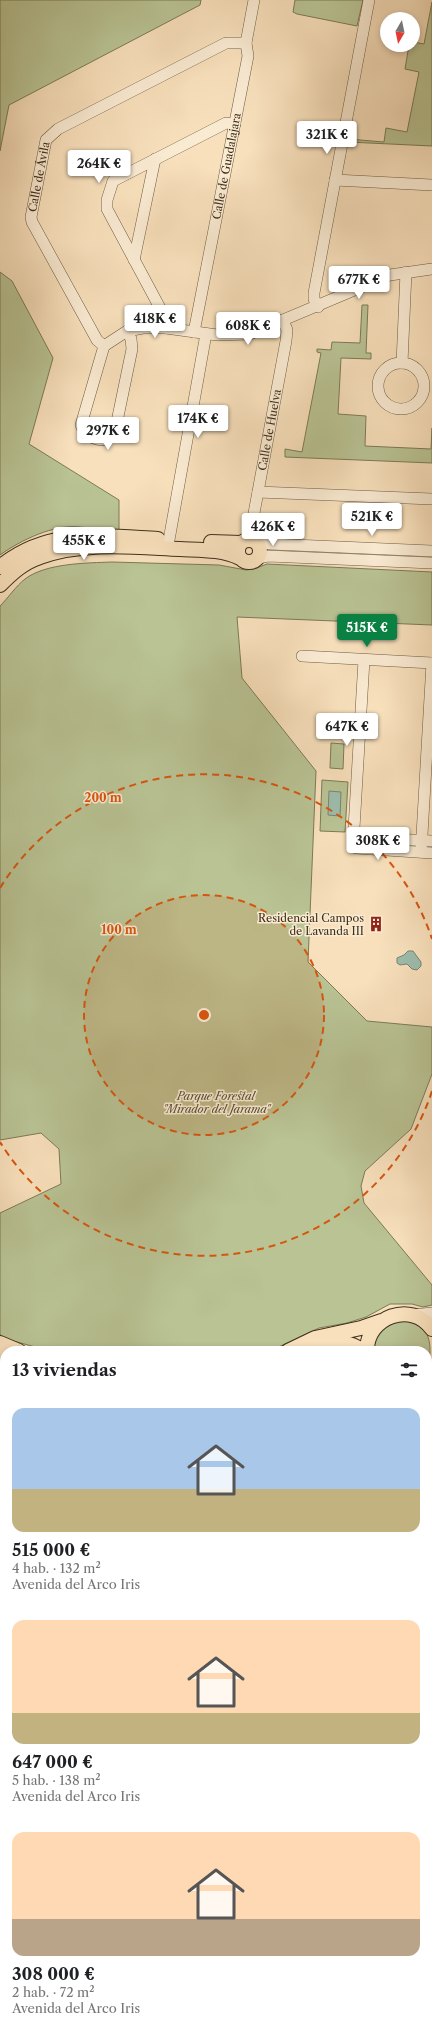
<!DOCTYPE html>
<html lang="es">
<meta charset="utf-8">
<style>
:root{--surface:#fff;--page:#f6f6f6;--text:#202124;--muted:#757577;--accent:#0b8043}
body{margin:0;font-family:"Libre Caslon Text",serif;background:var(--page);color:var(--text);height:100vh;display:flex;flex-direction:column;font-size:15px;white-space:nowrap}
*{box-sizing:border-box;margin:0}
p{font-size:13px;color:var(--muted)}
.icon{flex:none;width:22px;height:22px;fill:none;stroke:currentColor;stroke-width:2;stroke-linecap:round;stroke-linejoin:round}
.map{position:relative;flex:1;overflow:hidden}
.details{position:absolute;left:0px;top:1346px;width:432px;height:692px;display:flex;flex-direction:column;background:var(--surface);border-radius:16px 16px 0 0;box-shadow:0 2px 6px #0003}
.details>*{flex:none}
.needle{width:26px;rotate:189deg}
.tools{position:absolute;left:380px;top:12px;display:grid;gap:8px}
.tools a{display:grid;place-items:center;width:40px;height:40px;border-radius:50%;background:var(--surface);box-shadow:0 2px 6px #0003;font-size:20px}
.price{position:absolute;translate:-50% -34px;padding:0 9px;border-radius:4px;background:#fff;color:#222;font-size:13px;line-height:26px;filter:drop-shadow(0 1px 2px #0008)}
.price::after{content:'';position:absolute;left:50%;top:24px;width:12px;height:9px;margin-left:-6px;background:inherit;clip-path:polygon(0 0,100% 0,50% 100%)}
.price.on{background:var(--accent);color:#fff}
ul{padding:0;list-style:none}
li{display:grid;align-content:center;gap:8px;height:212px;padding:0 12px}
li span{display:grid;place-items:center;height:124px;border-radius:12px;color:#555}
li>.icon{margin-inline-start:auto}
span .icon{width:72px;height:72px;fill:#fffc;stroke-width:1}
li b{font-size:17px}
h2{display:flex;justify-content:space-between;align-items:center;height:48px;padding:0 12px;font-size:17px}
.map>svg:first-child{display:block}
.green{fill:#b9c394;stroke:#7c7a58}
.water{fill:#9ebdad;stroke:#788573}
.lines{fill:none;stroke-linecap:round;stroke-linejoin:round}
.minor-casing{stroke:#6d5c43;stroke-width:12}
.major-casing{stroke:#3f301b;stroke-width:16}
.minor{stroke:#faebd3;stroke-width:11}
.major{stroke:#f8e0bc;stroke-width:14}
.ring{fill:none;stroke:#d7550e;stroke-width:2;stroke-dasharray:7 5}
.labels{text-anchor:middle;stroke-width:3;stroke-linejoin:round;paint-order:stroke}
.street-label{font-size:11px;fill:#3f301b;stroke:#faebd3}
.poi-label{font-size:11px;fill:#3f301b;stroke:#faebd3;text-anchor:end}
.park-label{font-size:11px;font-style:italic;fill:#574d33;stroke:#faebd3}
.centre{fill:#d7550e;stroke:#faebd3;stroke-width:2}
.ring-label{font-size:12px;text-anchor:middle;font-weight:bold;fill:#d7550e;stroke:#faebd3;stroke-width:3;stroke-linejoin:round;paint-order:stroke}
</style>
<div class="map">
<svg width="432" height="2038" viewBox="0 0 432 2038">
<rect width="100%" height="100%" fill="#f8e0bc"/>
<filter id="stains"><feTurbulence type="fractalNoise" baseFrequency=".005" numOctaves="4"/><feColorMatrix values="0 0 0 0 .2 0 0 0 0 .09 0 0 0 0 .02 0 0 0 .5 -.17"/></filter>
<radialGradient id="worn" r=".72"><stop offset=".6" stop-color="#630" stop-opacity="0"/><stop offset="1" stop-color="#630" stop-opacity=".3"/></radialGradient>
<path class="green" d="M0 0H201L200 5 9 105 0 151Z
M295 0H363L357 26 297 14 293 12Z
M432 2V146L348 142V139L384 142 386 128 407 132 419 72 405 69 409 45H413V42L424 44Z
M0 272 12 281 53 358 29 444 119 500V534C106 531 93 528 80 527 54 524 21 540 0 555Z
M362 305H368L366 353H371V359L341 358 338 414 366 416 365 446 431 449 432 428V463L285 457V449L302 452 321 353 317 352V349L331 350 332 342 360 343Z
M112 562 219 565 246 570 254 569 267 564 432 572V625L237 617 242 678 316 771 308 962 367 1021 432 1027V1074L411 1129 365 1171 361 1186 364 1203 432 1285V1305L423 1307 412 1304H390L366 1317 347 1323 319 1328 270 1351H56L35 1347 3 1338 0 1334V1213L61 1184 59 1149 41 1133 0 1140V606C8 598 16 586 25 579 46 563 87 563 112 562Z
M331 743 344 744 343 769 330 768Z
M322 780 348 782 345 832 320 831Z
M399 1319C404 1320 413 1320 418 1323 432 1333 432 1354 427 1368V1351H372L377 1332Z
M0 1367 5 1369V2033H190L189 2038H0Z
M427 1432 432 1438V1710L427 1714Z
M427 1815 432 1820V1880L427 1885Z
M427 2012 432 2017V2038H338L344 2033H427Z
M215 2033H262L257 2038H215Z"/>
<path class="water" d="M329 791 341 792 340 816 328 815Z
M408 951H413L421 962V966L417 970 412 969 407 964 400 965 397 963V958L404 955Z"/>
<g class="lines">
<defs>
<g id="minor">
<path d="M335 180 432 185"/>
<path d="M134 260 155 159"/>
<path d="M318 307 314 299V293L369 0"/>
<path d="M166 328 167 321 107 209V200L113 181 226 123 235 124"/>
<path id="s1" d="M194 332 248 56 246 43 254 0"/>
<path id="s2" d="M104 346 97 340 32 222 31 217 46 140 58 129 226 43H246"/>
<path d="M104 346 127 331 143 328H166L217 335 250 334 390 275 432 269"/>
<path d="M104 346 81 425C86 439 108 447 115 431L132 349 131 339 127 331"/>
<path d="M402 363 406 272"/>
<circle cx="401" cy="386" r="23"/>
<path d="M258 492 432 499"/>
<path d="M169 540 206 334"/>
<path id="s3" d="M249 540 286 341 287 330 283 320"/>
<path d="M256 542 270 544 432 551"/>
<path d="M258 558 268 556 432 563"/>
<path d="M302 656 432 663"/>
<path d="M364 660 353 845 356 848 432 853"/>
<path d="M353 837 432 841"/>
<path d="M421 852 432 663"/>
<path d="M413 1315 432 1313"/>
<path d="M427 1408 432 1412"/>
</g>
<path id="major" d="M238 551a11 11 0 1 1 22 0a11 11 0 1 1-22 0Z
M211 542 241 543
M0 567C47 528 101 536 158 539
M0 585C12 573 24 562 40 557 84 541 135 547 180 549 200 550 222 549 240 558
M0 1343 19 1351
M288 1351 315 1338 361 1328 381 1321
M313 1351C329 1344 348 1338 362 1351
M367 1351C366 1317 412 1300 432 1329
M0 1356 5 1359
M427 1377 432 1372"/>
</defs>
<use href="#minor" class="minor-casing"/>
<use href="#major" class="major-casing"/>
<use href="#minor" class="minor"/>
<use href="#major" class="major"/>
</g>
<circle cx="204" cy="1015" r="120" fill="#d7550e" fill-opacity=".12"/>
<g class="ring">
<circle cx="204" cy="1015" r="120"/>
<path d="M432 1091A240 240 0 0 1 0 1142M0 888A240 240 0 0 1 432 939"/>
</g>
<defs>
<symbol id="building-bare" viewBox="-9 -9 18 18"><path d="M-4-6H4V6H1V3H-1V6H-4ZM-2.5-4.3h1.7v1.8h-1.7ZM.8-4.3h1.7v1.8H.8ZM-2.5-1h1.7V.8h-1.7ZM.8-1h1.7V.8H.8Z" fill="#8f2418" stroke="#faebd3" stroke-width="2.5" paint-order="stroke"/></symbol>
</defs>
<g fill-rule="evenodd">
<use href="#building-bare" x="365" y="913" width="22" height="22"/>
</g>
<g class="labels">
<g class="street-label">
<text dy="4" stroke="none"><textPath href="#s1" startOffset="169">Calle de Guadalajara</textPath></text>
<text dy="4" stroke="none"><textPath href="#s2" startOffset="190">Calle de Ávila</textPath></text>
<text dy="4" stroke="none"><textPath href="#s3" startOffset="112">Calle de Huelva</textPath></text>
</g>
<g class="poi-label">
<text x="364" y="922">Residencial Campos<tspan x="364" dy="13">de Lavanda III</tspan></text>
</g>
<g class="park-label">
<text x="216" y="1100">Parque Forestal<tspan x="216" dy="13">"Mirador del Jarama"</tspan></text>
</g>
</g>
<circle cx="204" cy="1015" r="6" class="centre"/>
<g class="ring-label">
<text x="103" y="802">200 m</text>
<text x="119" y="934">100 m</text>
</g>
<rect width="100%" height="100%" filter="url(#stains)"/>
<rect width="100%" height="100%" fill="url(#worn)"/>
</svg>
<div class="tools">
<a><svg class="needle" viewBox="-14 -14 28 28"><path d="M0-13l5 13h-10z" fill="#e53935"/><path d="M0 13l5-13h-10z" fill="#757577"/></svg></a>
</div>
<b class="price" style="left:327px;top:155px">321K €</b>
<b class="price" style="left:99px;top:184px">264K €</b>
<b class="price" style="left:359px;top:300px">677K €</b>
<b class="price" style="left:155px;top:339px">418K €</b>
<b class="price" style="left:248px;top:346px">608K €</b>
<b class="price" style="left:198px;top:439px">174K €</b>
<b class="price" style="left:108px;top:451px">297K €</b>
<b class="price" style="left:372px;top:537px">521K €</b>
<b class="price" style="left:273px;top:547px">426K €</b>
<b class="price" style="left:84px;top:561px">455K €</b>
<b class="price on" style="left:367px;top:648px">515K €</b>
<b class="price" style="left:347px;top:747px">647K €</b>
<b class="price" style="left:378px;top:861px">308K €</b>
<section class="details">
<h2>13 viviendas<svg class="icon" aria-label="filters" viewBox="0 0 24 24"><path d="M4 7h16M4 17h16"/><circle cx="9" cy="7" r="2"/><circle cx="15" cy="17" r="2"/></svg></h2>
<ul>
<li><span style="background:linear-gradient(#a9c7e8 65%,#c2b280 0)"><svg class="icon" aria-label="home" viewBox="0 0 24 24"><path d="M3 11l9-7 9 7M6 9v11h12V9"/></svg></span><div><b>515 000 €</b><p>4 hab. · 132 m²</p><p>Avenida del Arco Iris</p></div></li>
<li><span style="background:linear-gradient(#ffd9b3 75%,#c2b280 0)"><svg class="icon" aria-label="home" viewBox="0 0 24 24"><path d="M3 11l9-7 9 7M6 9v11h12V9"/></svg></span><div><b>647 000 €</b><p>5 hab. · 138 m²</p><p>Avenida del Arco Iris</p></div></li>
<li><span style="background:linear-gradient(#ffd9b3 70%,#b9a48a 0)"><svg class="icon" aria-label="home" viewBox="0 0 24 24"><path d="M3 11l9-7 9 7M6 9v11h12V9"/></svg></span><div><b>308 000 €</b><p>2 hab. · 72 m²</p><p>Avenida del Arco Iris</p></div></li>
</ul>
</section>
</div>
